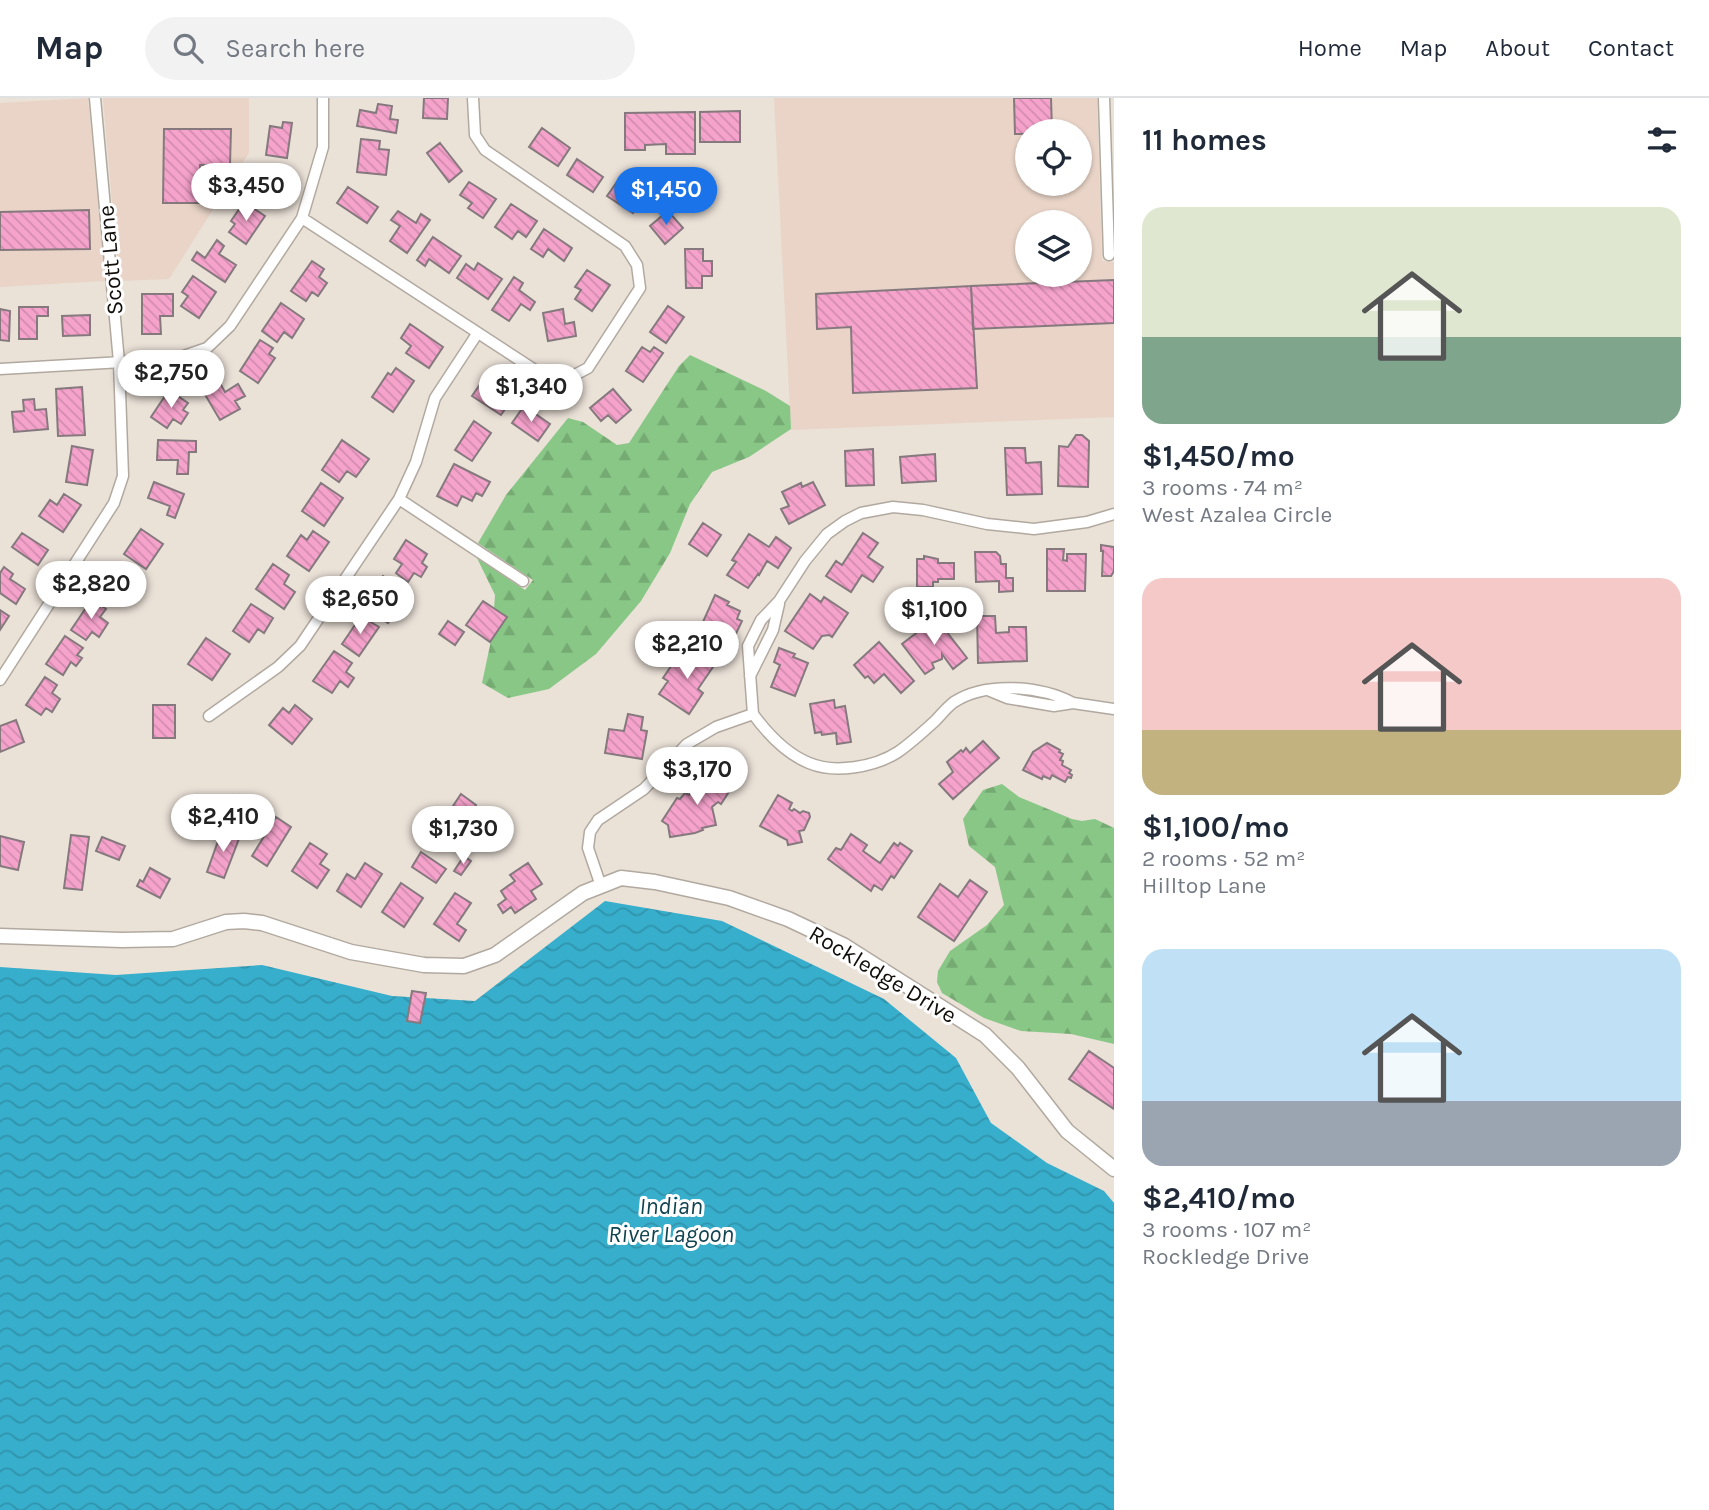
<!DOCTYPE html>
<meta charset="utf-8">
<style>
:root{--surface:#fff;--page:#f2f2f3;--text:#1f2937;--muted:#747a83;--line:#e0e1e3;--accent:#1a73e8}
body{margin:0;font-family:Karla,sans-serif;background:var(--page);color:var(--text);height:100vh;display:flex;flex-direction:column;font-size:26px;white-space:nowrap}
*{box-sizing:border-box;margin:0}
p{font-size:23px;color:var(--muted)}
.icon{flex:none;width:38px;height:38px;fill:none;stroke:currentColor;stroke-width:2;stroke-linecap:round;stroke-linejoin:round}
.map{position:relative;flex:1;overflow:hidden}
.panel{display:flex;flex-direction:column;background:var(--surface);width:595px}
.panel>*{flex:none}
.tools{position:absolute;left:1015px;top:21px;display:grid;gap:14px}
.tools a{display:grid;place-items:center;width:77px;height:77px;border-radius:50%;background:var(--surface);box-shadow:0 2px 5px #0004;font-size:35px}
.price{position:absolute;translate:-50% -60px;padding:0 16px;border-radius:24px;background:#fff;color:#222;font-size:23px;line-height:46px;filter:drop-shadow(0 2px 4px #0008)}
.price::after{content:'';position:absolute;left:50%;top:42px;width:21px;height:16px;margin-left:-10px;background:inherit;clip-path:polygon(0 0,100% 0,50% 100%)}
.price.selected{background:var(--accent);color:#fff}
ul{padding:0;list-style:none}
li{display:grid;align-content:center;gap:14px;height:371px;padding:0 28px}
li span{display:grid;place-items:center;height:217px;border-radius:21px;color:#555}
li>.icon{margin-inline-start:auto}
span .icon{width:126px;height:126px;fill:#fffc;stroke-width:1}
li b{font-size:30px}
h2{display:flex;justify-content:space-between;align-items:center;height:84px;padding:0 28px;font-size:30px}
header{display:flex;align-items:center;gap:42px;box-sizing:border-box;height:98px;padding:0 35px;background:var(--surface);border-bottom:2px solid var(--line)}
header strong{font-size:33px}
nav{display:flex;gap:38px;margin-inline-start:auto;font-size:24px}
.search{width:490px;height:63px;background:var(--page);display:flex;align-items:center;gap:18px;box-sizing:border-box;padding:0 24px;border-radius:38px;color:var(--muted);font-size:26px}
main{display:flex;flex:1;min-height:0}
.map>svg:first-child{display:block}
.commercial{fill:#e9d4c7;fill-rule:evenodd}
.forest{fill:url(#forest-firs)}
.water{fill:url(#water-waves)}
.building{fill:url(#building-back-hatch);stroke:#85797e;stroke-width:2}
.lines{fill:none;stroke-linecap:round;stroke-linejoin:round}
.minor-casing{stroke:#b1a99f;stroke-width:13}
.tertiary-casing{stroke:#b1a99f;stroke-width:17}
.minor{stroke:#fff;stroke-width:10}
.tertiary{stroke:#fff;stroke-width:14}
.labels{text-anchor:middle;stroke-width:6;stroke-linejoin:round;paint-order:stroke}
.street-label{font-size:23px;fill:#110e0a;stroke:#fff}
.water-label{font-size:24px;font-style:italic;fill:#114451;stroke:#fff}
</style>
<header>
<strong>Map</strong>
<div class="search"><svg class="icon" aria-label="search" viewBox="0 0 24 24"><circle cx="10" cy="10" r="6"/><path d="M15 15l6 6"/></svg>Search here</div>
<nav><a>Home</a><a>Map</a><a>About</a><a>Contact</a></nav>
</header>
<main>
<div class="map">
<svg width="1114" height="1412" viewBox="0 0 1114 1412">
<defs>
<pattern id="forest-firs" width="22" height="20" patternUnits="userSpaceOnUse" patternTransform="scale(1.75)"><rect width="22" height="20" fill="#89c787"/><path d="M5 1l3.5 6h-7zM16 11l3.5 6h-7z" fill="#75aa73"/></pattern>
<pattern id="water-waves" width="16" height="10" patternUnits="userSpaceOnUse" patternTransform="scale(1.75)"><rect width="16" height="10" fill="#37aecb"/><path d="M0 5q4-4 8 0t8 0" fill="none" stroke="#3094ad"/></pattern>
<pattern id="building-back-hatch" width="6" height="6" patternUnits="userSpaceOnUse" patternTransform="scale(1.75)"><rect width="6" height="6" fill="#f6a3cc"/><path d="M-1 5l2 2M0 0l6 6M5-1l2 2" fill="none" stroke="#d28bae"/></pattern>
</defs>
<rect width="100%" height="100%" fill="#eae1d7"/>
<path class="commercial" d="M88 0 105 183 0 189V5Z
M103 0H249V55L169 181 119 183Z
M774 0H1097L1102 163 1114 164V319L791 332ZM1027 33H1080V86H1027ZM1027 124H1080V177H1027Z"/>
<path class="forest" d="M690 257 766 293 790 308 791 331 749 359 712 374 690 406 670 455 641 503 596 556 549 591 508 600 482 585 492 538 495 497 477 460 525 492 533 482 478 445 506 397 568 320 583 324 617 347 629 345 679 268Z
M1002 686 1019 699 1072 721 1082 723 1095 721 1114 730V946L1071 936 1021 933 984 920 942 895 937 884 938 873 950 853 987 827 1004 807 995 769 969 748 963 721 983 692Z"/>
<path class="water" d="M605 803 722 823 884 901 956 960 991 1025 1047 1065 1104 1093 1114 1105V1412H0V869L116 877 262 867 392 898 475 903Z"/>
<path class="building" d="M424 0H448L447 21 423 20Z
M1014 0H1051L1052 33H1027V36H1015Z
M378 6 392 8 390 21 398 22 396 35 357 28 360 12 376 15Z
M740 13V44H700V14Z
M695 14V56H666V46L645 47V52H625V15Z
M283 24 292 25 287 60 266 57 270 28 282 30Z
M542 30 570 50 558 68 529 49Z
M164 31H231L230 67H200V105H163Z
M361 41 380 43 379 51 389 52 386 77 357 74Z
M440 45 462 73 449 84 427 55Z
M577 61 603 79 593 94 567 77Z
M261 69 273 77 268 84 283 94 272 109 246 91Z
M469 84 496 101 483 120 468 110 472 105 460 97Z
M617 84 642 101 633 115 607 98Z
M348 89 378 109 367 125 337 105Z
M244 104 265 118 246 146 229 134 235 126 231 123Z
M511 106 537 123 526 139 518 133 512 141 495 129Z
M89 112 90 151 0 152V114Z
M398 113 416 125 421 116 430 122 407 155 390 143 400 128 391 122Z
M668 113 683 130 665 146 650 128Z
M544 131 572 150 564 163 548 151 543 159 531 151Z
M433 139 461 158 449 175 429 161 425 168 417 162Z
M217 142 224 148 219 156 236 167 225 184 192 162 197 154 205 160Z
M685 151H703V163H712V178H702V190H686Z
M312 163 324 171 319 179 327 185 318 198 312 194 306 203 291 193Z
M478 165 502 181 488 201 457 180 466 166 474 172Z
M587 172 610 187 592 213 575 201 581 192 575 189Z
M193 178 216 194 199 220 181 208 188 198 182 194Z
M514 179 523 185 519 192 535 204 530 212 521 206 509 223 492 212Z
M1114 182V225L973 231 971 188Z
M971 188 977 290 853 295 851 229 817 231 816 196Z
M142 196H173V218H160L161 236H142Z
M281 205 304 221 292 240 284 234 277 244 262 233Z
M668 208 684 219 666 245 650 234Z
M19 209H48V218H37V241H19Z
M0 211 10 213 9 243 0 242Z
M563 211 565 226 574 224 576 238 548 243 543 215Z
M90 217V237L63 238 62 218Z
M410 226 443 249 429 270 406 255 411 248 401 240Z
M260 242 273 250 269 256 275 260 258 285 240 273Z
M642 249 650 254 654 249 663 255 643 284 626 273Z
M396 270 414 283 393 314 372 299 388 275 391 277Z
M216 278 225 294 238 286 245 298 235 303 240 311 220 322 200 288Z
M485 279 514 298 501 317 472 298Z
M82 289 85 337 58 338 56 291Z
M613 291 631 312 616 325 608 317 601 323 590 310Z
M169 292 188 305 183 312 188 315 181 326 173 321 167 330 151 319Z
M34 301 35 312 46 311 48 331 14 334 12 314 24 313 23 302Z
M524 308 550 326 538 343 512 325Z
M474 323 491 335 472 363 455 352Z
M1076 337H1082L1089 343 1088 389 1058 388 1059 348 1068 349Z
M158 342 196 343V354H189L188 376H177L178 362H157Z
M342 342 369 361 356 379 347 373 339 384 322 372Z
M72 348 93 352 87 387 66 384Z
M1005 350H1025L1026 365 1041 364 1042 396 1007 397Z
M873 351 874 387 846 388 845 353Z
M935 356 936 383 902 385 900 359Z
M454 366 490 384 482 398 476 395 472 403 462 398 457 408 437 398Z
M154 384 184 396 175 420 167 417 170 408 148 400Z
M813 384 825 407 789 426 781 411 789 408 782 394 801 385 802 389Z
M321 385 343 400 324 428 302 413Z
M64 396 81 407 63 434 39 418 50 402 57 407Z
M703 425 721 437 707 458 689 446Z
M141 431 163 446 146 471 124 456Z
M313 433 329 444 309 473 287 458 301 437 307 442Z
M22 435 48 452 38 467 12 449Z
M863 435 878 445 868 459 883 469 873 484 862 477 851 494 826 478 836 463 842 467Z
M749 436 769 449 776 439 791 450 778 470 767 463 759 477 758 476 748 490 727 477 736 464 732 462Z
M406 442 427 456 422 465 427 469 421 479 414 475 408 484 396 475 402 466 394 461Z
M1101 447 1114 449V473L1111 478H1102L1103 453H1101Z
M1047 451H1064L1063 462 1067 463V456H1086L1085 493H1047Z
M975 454H996L1000 458 1001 466H1006V480H1013V493L999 494V483L976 484Z
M924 458 938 461V465H954V481H938V484H933V489H917V461H924Z
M273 466 289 477 284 486 295 494 284 511 256 491Z
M4 469 13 476 10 481 25 491 16 506 0 495V475Z
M383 478 400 490 394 498 402 504 388 525 363 508Z
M810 496 821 504 824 499 848 515 832 539 829 537 822 538 813 551 785 533Z
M715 497 729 504 727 507 740 513 737 521 742 523 733 542 727 539 723 547 698 535Z
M92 501 106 511 100 519 108 525 99 539 92 534 86 542 71 532Z
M483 503 507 519 490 544 466 527Z
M251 506 273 520 264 535 258 531 249 544 233 533Z
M0 512 9 518 0 532Z
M361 518 379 529 359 558 342 546Z
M977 518H995L996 535 1009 534V529H1026L1027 563 978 565Z
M936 520 967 560 953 571 942 556V561L932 565 934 570 925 576 902 546Z
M448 523 464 534 455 547 439 536Z
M65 538 83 550 77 557 82 560 76 568 71 564 63 577 46 566Z
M206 540 230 556 212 582 188 566Z
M879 544 914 583 901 595 884 576 874 585 868 578 865 580 854 567Z
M692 550 715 566 698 591 703 595 689 616 659 596 668 583 663 580 676 561 682 565Z
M779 550 795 556 793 559 808 565 795 598 771 589 780 567 774 564Z
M334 553 352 565 346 574 354 580 348 589 340 583 332 595 313 583Z
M45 579 57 587 52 595 60 601 52 614 46 610 41 617 26 607Z
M834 602 835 610 845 608 851 644 837 646 836 635 822 637 821 634 815 635 810 606Z
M153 607H175V640H153Z
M295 607 312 621 292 646 269 627 283 610 289 615Z
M628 616 643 619 641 632 647 633 642 661 605 655 609 631 624 633Z
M16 622 24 644 0 654V628Z
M983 643 999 660 953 701 939 686 953 674 947 664 961 652 963 654 966 650 970 655Z
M1047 645 1060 652 1059 654 1063 656 1060 662 1063 663 1062 667 1071 672 1069 675 1072 677 1071 680 1068 679 1065 684 1052 677 1050 681 1043 678 1042 681 1023 672 1033 654Z
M717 675 734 686 721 706 718 704 712 709 716 727 702 730 703 732 695 735 670 739 668 727 662 723 677 700 680 701 685 695 689 697 702 677 712 683Z
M461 696 476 707 464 725 449 714Z
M240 697 255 707 246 719 231 709Z
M778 697 792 705 789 711 792 713 794 711 800 715 803 713 809 715 810 719 804 732 799 733 802 744 788 747 787 742 760 728Z
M276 719 291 729 267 768 252 758Z
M222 732 240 738 224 780 207 774Z
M851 736 867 747 863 753 880 765 894 745 898 748 900 745 912 753 894 780 891 778 882 792 874 787 871 793 828 761 836 750 841 752Z
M71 737 89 739 82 792 64 790Z
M0 738 24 744 18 772 0 768Z
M102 739 125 748 119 762 96 753Z
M310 745 327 756 320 766 329 772 317 790 292 773Z
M421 754 446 771 436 785 412 769Z
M464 758 471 763 461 777 454 773Z
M365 765 382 776 361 809 337 793 347 776 355 781Z
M528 765 542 786 531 793 536 801 515 815 511 809 503 815 498 807 506 801 501 793 515 783 510 777Z
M150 770 170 781 160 800 137 788 140 782 143 784Z
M970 782 987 794 954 843 918 819 940 786 958 799Z
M401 785 423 800 404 829 382 814Z
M455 795 471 805 457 826 466 832 459 843 434 826Z
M412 893 426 895 420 925 407 923Z
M1089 953 1114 970V1011L1069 981Z"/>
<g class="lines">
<defs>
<path id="minor" d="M1104 0 1109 157
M302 120 544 278 567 281 588 270 640 190 637 167 625 148 485 52 475 37 473 0
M0 271 175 261 207 250 230 228 302 120 323 49V0
M399 401 523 483
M750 578 773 532 779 506
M0 582 114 405 123 378 119 264 95 0
M990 593 1007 600 1054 608 1073 605 1114 611
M753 616 748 548 761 522 779 503 805 463 827 436 845 423 861 415 893 409 923 412 987 426 1034 431 1087 424 1114 416
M753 616C767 635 787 656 809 665 835 676 875 669 898 654 911 645 923 634 935 623 941 617 947 609 954 604 986 583 1041 588 1073 605
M209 618 278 569 300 548 399 401 416 364 435 300 477 236
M601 788 588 750 590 734 598 722 644 691 687 646 716 629 753 616"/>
<path id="tertiary" d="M0 838 122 842 173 841 226 824 244 823 262 825 351 854 424 867 464 868 495 857 583 795 621 780 655 784 729 800 788 821 843 847 985 937 1018 970 1067 1033 1114 1071"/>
</defs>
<use href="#minor" class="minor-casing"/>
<use href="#tertiary" class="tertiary-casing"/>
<use href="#minor" class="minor"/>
<use href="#tertiary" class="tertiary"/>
</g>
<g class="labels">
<g class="street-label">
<text transform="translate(110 162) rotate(-95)" y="8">Scott Lane</text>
<text transform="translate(883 876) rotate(31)" y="8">Rockledge Drive</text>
</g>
<g class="water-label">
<text x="671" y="1116">Indian<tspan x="671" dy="28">River Lagoon</tspan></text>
</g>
</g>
</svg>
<div class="tools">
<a><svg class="icon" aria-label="locate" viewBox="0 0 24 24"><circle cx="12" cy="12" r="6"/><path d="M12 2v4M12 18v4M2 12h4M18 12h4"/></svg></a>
<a><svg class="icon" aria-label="layers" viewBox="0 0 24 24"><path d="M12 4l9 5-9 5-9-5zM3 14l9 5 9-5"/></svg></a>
</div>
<b class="price" style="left:246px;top:125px">$3,450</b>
<b class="price selected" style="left:666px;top:129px">$1,450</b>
<b class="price" style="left:171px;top:312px">$2,750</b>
<b class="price" style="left:531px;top:326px">$1,340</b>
<b class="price" style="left:91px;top:523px">$2,820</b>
<b class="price" style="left:360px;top:538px">$2,650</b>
<b class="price" style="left:934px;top:549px">$1,100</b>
<b class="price" style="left:687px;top:583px">$2,210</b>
<b class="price" style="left:697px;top:709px">$3,170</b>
<b class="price" style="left:223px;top:756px">$2,410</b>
<b class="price" style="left:463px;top:768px">$1,730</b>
</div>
<section class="panel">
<h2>11 homes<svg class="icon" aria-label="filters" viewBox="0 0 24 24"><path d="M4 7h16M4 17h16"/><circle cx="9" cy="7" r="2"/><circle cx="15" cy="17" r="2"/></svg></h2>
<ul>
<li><span style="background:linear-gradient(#dfe7d0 60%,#7fa58c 0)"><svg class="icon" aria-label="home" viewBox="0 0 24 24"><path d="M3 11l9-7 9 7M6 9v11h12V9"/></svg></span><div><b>$1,450/mo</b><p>3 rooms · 74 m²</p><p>West Azalea Circle</p></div></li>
<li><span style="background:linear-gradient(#f6c9c9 70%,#c2b280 0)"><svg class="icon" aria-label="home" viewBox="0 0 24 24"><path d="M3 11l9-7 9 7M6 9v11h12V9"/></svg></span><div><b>$1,100/mo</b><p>2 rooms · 52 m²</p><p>Hilltop Lane</p></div></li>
<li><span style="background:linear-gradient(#bfe0f5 70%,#9aa5b1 0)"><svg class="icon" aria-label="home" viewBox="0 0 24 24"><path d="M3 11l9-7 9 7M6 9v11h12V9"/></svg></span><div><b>$2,410/mo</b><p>3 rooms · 107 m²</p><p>Rockledge Drive</p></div></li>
</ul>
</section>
</main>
